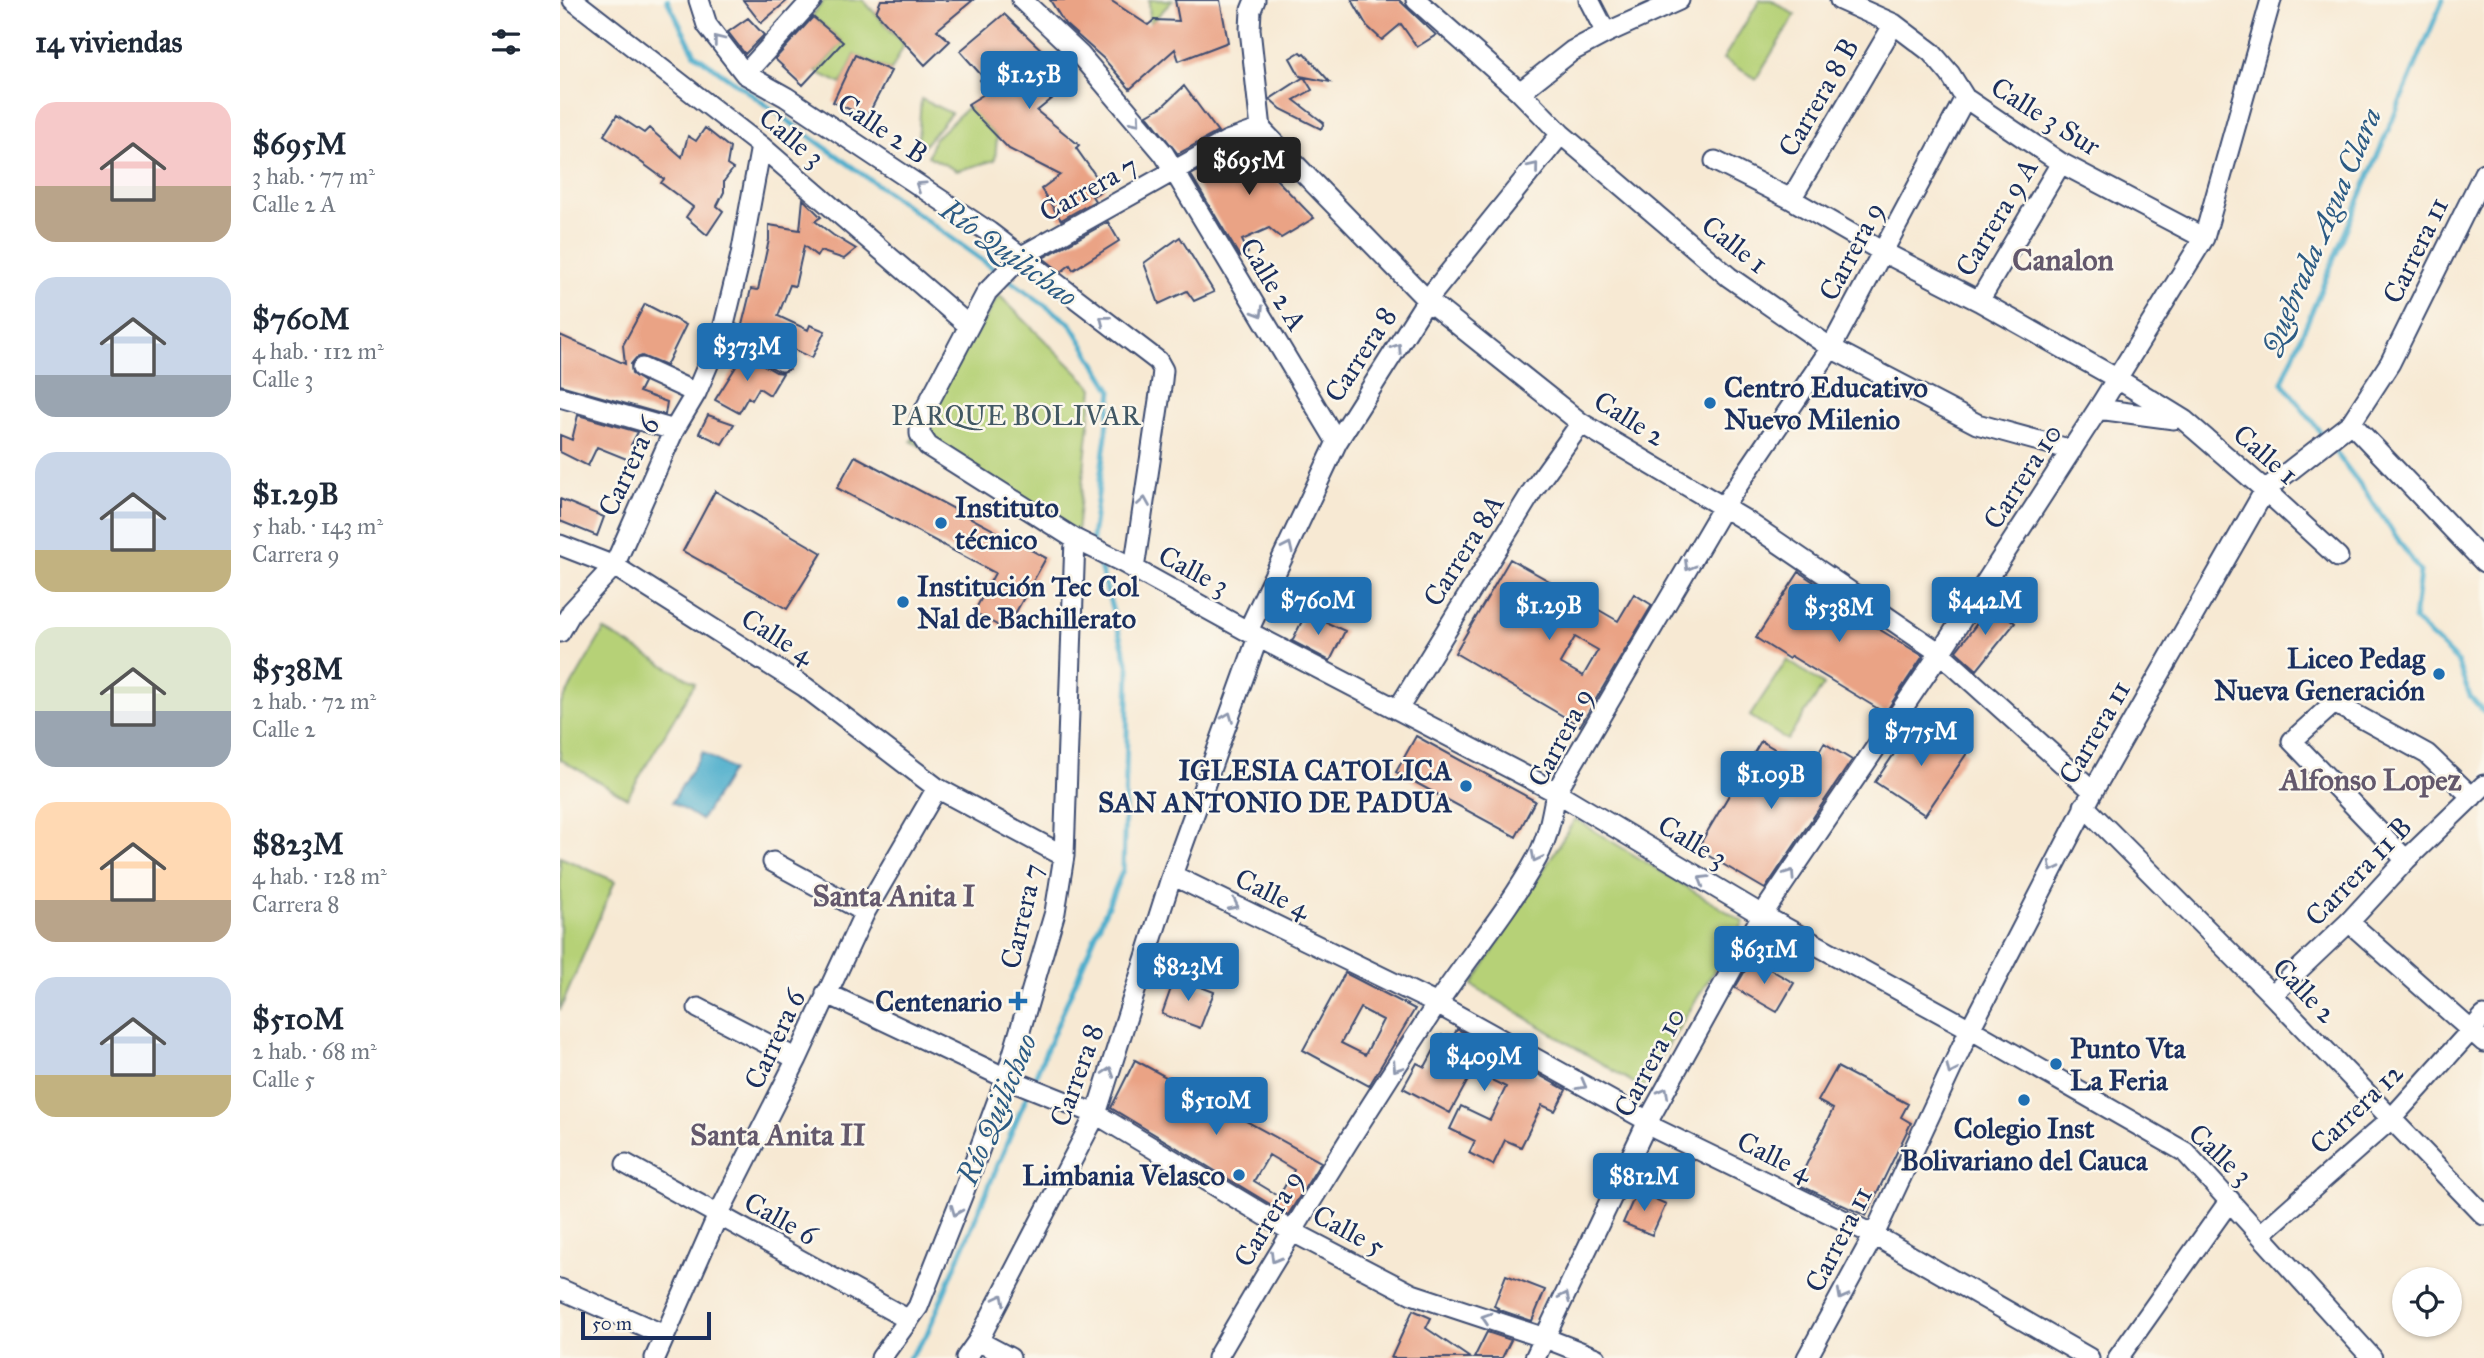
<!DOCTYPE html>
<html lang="es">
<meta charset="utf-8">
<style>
:root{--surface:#fff;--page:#f2f2f3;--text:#1f2937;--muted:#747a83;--accent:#1f6fb2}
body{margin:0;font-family:"IM FELL Great Primer",serif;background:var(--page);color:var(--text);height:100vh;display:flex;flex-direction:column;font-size:26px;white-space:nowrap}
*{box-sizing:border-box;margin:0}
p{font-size:23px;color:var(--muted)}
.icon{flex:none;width:38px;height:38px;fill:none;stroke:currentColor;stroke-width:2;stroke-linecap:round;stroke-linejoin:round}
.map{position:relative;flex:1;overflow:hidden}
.panel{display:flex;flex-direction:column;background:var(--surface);width:560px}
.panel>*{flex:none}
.controls{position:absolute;left:1832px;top:1267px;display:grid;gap:14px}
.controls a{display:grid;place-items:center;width:70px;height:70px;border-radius:50%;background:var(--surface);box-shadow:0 2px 5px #0004;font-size:35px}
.scale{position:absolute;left:21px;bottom:18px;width:130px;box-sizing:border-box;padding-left:7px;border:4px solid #1b2f5e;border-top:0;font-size:19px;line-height:24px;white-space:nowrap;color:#1b2f5e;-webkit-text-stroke:5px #fbf7ec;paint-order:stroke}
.price{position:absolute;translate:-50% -60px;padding:0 16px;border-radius:7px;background:var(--accent);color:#fff;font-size:23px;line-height:46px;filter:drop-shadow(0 2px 4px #0008)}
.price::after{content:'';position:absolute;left:50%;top:42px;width:21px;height:16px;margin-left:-10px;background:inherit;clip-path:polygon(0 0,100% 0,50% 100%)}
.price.selected{background:#222;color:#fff}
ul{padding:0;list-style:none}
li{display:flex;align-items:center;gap:21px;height:175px;padding:0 35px}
li span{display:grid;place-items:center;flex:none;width:196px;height:140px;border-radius:21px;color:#555}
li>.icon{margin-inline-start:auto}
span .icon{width:84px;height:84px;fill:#fffc;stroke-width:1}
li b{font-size:30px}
h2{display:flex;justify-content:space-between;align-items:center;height:84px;padding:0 35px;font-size:30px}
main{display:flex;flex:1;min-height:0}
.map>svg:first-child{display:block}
.green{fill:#b6d177;stroke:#68806a;stroke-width:2}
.water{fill:#4daecc;stroke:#346e95;stroke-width:2}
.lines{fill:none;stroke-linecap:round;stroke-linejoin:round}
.stream{stroke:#4daecc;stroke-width:5}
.building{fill:#eaa385;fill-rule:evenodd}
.street-casing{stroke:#3c4b70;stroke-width:23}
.street{stroke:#fff;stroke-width:19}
.oneway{stroke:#8d97ae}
.poi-dot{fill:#1f6fb2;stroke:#fbf7ec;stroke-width:2.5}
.labels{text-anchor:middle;stroke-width:5;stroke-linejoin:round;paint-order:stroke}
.street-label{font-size:28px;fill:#1b2f5e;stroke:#fbf7ec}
.poi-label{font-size:28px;font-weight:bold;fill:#1b2f5e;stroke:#fbf7ec;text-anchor:start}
.park-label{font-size:28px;fill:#425864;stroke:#fbf7ec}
.water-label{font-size:30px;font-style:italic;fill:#2c5b84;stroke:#fbf7ec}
.neighbourhood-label{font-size:30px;font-weight:bold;fill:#63586c;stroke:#fbf7ec}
</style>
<main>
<section class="panel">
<h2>14 viviendas<svg class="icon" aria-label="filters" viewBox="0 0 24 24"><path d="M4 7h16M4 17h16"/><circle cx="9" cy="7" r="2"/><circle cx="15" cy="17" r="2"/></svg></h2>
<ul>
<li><span style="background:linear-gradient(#f6c9c9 60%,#b9a48a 0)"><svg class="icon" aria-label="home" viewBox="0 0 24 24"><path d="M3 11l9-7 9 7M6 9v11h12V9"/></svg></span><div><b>$695M</b><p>3 hab. · 77 m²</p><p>Calle 2 A</p></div></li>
<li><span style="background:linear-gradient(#c9d6e8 70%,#9aa5b1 0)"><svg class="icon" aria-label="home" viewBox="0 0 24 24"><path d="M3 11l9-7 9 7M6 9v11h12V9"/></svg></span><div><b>$760M</b><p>4 hab. · 112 m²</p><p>Calle 3</p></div></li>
<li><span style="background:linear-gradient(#c9d6e8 70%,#c2b280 0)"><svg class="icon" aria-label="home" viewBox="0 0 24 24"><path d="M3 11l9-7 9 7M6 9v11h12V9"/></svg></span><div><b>$1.29B</b><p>5 hab. · 143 m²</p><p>Carrera 9</p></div></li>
<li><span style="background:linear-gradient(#dfe7d0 60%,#9aa5b1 0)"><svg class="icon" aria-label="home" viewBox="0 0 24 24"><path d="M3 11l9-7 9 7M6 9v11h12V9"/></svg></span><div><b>$538M</b><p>2 hab. · 72 m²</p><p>Calle 2</p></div></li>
<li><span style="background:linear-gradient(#ffd9b3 70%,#b9a48a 0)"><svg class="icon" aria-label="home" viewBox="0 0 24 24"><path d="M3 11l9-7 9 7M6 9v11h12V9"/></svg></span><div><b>$823M</b><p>4 hab. · 128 m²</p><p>Carrera 8</p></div></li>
<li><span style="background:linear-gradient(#c9d6e8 70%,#c2b280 0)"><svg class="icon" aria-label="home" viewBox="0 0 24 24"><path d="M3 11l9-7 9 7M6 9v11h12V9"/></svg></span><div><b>$510M</b><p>2 hab. · 68 m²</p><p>Calle 5</p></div></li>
</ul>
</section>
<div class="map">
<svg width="1924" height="1358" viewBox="0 0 1924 1358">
<rect width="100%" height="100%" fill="#fbf7ec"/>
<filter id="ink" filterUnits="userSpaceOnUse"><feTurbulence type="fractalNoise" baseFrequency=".0143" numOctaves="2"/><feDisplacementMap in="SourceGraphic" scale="14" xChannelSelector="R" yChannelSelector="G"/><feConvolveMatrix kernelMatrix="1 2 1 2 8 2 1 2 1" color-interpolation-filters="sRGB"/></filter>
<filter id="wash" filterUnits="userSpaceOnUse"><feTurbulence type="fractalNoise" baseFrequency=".00686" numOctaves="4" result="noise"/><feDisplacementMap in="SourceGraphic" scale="28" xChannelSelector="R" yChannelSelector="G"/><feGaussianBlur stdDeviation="1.57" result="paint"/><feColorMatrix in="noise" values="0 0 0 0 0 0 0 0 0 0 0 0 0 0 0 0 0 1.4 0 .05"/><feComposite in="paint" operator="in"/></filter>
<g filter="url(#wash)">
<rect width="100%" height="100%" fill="#f7e9d3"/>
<path class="green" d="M264 0H303L344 45 331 71 295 55 281 84 256 72 283 42 252 16Z
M589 0H613L590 24Z
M1200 0H1211L1235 15 1196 79 1163 59Z
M361 99 391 113 357 154Z
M409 106 437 137 435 160 397 171 368 156 374 139Z
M439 295 533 388 517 532 351 441Z
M44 630 135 683 67 798 0 759V705Z
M1227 660 1264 685 1227 740 1190 716Z
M1015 819 1184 922 1082 1088 912 985Z
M0 857 55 881 0 1010Z"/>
<path class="water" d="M143 752 172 770 141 820 112 802Z"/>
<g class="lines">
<path class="stream" d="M107 0 135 54 511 324 552 391 532 538 533 544
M1764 437 1722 382 1883 0
M1770 445 1805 491 1860 572 1854 620 1897 661 1910 696 1924 712
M472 1084 563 870 569 668 537 556
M349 1358 366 1336 468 1093"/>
</g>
<g id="blocks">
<path class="building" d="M183 0H228L201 23Z
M321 0H413L377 30 390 41 365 65 316 12Z
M490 0H550L588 25 594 20 619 21 615 0H660L668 42 619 61 615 49 570 89 544 59 505 24Z
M792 0H839L876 35 857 47 841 24 822 40 807 26Z
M444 14 490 58 508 86 477 111 519 145 516 148 545 189 532 196 535 201 501 220 481 189 500 175 449 149 411 110 408 104 429 91 420 80 423 77 400 51Z
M253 17 283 42 243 85 215 59Z
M188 18 204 35 185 54 168 32Z
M740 52 742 54 744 53 770 82 740 76 730 58Z
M295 55 331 71 307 117 273 102Z
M744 77 752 90 734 100 764 123 761 129 721 109 710 99Z
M624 86 658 132 618 154 587 115 603 106Z
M57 115 84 133 89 128 122 157 128 136 136 141 145 128 170 148 167 165 173 169 164 181V192L157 206 163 211 147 235 126 217 133 207 101 183 104 179 44 135Z
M692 145 723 175 715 178 754 218 721 238 709 228 682 240 688 253 680 257 631 175 672 152Z
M243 199 261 217 255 221 273 235 296 249 284 259 260 251 257 256 244 246 235 286 230 285 218 316 248 330 250 325 265 331 252 358 227 346 225 349 182 325 191 289 198 290 209 240V225L240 230Z
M548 222 559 241 513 270 510 265 501 272 483 258Z
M620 237 654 292 634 301 627 291 599 304 584 263Z
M85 304 126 325 106 366 82 356 76 358 71 364 72 374 84 382 79 392 107 402 105 415 0 385V335L65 364 63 345Z
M184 354 216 372 223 373 210 395 199 388 192 400 188 397 179 413 155 400Z
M18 415 78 432 71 445 74 448 69 460 37 447 28 466 0 452V435L12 440Z
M148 415 174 424 162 444 139 433Z
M295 456 486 558 446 630 414 612 435 573 277 488Z
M155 491 262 553 227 609 123 551Z
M0 499 44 517 37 536 0 521Z
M950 559 989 581 981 596 1004 610 1013 595 1058 621 1074 594 1092 605 1020 726 895 653ZM1015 637 1038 650 1023 676 1000 663Z
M1239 572 1271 594 1268 598 1363 656 1325 713 1231 656 1229 659 1196 638Z
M1432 604 1455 623 1417 670 1396 651Z
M746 613 785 631 770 661 732 641Z
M1357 720 1407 753 1365 815 1315 782Z
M856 736 975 801 956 837 836 772Z
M1201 741 1249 769 1264 743 1292 760 1205 889 1137 849Z
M1192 959 1234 983 1217 1012 1175 988Z
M785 973 855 1009 809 1086 743 1050ZM800 1008 823 1020 805 1055 781 1043Z
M615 977 654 992 640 1028 602 1014Z
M897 1029 1006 1090 995 1111 982 1105 961 1147 945 1140 933 1165 909 1153 915 1141 890 1129 901 1106 930 1120 946 1087 913 1071 890 1113 843 1088 857 1063 865 1067 882 1035 892 1040Z
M575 1060 761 1162 728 1215 551 1108ZM709 1155 734 1170 714 1205 719 1196 694 1181Z
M1277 1067 1348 1104 1341 1117 1351 1123 1306 1216 1237 1184 1273 1109 1258 1101Z
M1077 1191 1106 1204 1092 1235 1063 1223Z
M946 1275 985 1290 972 1321 937 1309 938 1308 934 1306Z
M853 1310 871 1318 866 1328 910 1358H831Z
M927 1332 951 1340 942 1358H914Z"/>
</g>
</g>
<g filter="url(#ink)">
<use href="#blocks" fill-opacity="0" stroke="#3c4b70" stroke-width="2"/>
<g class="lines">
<defs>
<path id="street" d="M13 0 201 146 409 326
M139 0 147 25 185 74 226 97 429 232 598 361 603 370 602 380 574 569
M462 0 520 55 604 154 777 442
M695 0 691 10 690 29 701 129 867 300 1021 423 1185 520 1380 653 1533 791
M856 0 960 92 1001 134 1169 277 1271 348 1417 424 1512 450
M1029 0 1046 33
M1280 0 1334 24 1371 52 1390 74 1405 98 1501 163 1644 238
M185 74 252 0
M960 92 1012 51 1046 33 1119 0
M701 129 667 141 462 256 427 292 360 419V434L368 446 515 539 562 562 698 637 996 792 1202 915 1410 1029 1625 1152 1812 1358
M1155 161 1231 199 1323 252 1419 301 1556 378 1624 420 1705 490 1778 557
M1231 199 1334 24
M1419 301 1501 163
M163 329 222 361
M82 368 136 393
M0 397 114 430
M1538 409 1614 419
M1791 423 1924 562
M0 545 54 566 245 687 377 788 504 856
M688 631 777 442 867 300 1001 134
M0 632 12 611 54 566 114 430 136 393 163 329 181 255 201 146
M838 709 973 490 1021 423
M1524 806 1712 995 1924 1215
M1846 860 1732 741 1774 703 1867 754 1912 797
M213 862 305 912
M612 875 877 1004 1088 1121 1094 1128 1314 1235 1529 1358
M1789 922 1924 1042
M266 993 446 1078 536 1114 731 1231 852 1294 985 1338 1036 1358
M1712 995 1789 922 1846 860 1924 785
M138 1008 237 1059
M66 1164 349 1320
M1701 1234 1831 1119 1924 1016
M0 1289 104 1335
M418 1341 450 1358
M95 1358 158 1215 237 1059 305 912 377 788
M321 1358 358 1307 404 1191 446 1078 495 912 504 856 515 539
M406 1358 418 1341 536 1114 612 875 698 637
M657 1358C726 1239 799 1122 875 1007 908 957 948 911 977 858 988 838 992 815 996 792L1163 507 1271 348 1405 98
M975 1358 1088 1121 1202 915 1380 653 1538 409 1644 238 1711 0
M1247 1358 1314 1235 1410 1029 1533 791 1705 490 1791 423 1830 363 1924 173
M1558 1358 1670 1200"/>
</defs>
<use href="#street" class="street-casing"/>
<use href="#street" class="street"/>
</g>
<defs><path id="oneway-chevron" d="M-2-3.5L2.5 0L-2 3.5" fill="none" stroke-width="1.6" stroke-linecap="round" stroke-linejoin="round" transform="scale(1.75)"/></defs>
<g class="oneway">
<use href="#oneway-chevron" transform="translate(158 40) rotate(-128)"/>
<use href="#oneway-chevron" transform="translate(576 121) rotate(49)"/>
<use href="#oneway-chevron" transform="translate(974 167) rotate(-51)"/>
<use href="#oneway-chevron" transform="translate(360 186) rotate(-146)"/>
<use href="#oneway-chevron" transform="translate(699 312) rotate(59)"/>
<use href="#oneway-chevron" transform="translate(544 320) rotate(-142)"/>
<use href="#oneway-chevron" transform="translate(837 348) rotate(-57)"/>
<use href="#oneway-chevron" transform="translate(584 502) rotate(-81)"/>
<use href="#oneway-chevron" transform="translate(728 547) rotate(-65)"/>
<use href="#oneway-chevron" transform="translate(1129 566) rotate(120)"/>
<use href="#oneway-chevron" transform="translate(668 717) rotate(-69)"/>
<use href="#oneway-chevron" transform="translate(976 857) rotate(117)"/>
<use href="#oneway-chevron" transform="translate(1493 867) rotate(117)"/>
<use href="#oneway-chevron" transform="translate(1230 874) rotate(-56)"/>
<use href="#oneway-chevron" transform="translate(1143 880) rotate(-149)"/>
<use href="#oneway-chevron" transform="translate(674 905) rotate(26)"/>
<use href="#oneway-chevron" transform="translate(837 1067) rotate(123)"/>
<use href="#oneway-chevron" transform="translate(1391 1070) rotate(115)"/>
<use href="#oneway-chevron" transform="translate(549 1072) rotate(-72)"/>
<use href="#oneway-chevron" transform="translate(1022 1085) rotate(29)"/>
<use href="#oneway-chevron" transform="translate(1104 1092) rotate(-61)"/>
<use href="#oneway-chevron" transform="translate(396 1211) rotate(112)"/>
<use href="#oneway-chevron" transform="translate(715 1258) rotate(120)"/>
<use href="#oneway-chevron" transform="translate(1282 1295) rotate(118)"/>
<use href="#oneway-chevron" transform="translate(1005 1297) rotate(-65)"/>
<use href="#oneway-chevron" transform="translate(440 1299) rotate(-63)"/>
<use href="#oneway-chevron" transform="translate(926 1318) rotate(-162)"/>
</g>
</g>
<g class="poi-dot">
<circle cx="1150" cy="403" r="7"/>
<circle cx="381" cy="523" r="7"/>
<circle cx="343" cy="602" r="7"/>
<circle cx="1879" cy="674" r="7"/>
<circle cx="906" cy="786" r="7"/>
<path d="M454.5 990.5h7v7h7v7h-7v7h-7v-7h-7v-7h7z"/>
<circle cx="1496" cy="1064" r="7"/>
<circle cx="1464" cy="1100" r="7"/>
<circle cx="679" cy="1175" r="7"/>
</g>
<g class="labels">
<g class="street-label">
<text transform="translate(1258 97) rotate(-60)" y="10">Carrera 8 B</text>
<text transform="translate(1486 116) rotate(32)" y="10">Calle 3 Sur</text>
<text transform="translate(323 128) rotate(34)" y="10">Calle 2 B</text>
<text transform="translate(232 137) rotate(40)" y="10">Calle 3</text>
<text transform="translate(528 188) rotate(-29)" y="10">Carrera 7</text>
<text transform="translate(1436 217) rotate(-59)" y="10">Carrera 9 A</text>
<text transform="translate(1175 244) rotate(38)" y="10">Calle 1</text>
<text transform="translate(1855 250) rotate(-64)" y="10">Carrera 11</text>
<text transform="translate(1291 251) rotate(-62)" y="10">Carrera 9</text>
<text transform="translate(714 284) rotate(59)" y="10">Calle 2 A</text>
<text transform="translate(800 354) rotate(-57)" y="10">Carrera 8</text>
<text transform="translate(1070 418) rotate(32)" y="10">Calle 2</text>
<text transform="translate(1706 454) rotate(41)" y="10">Calle 1</text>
<text transform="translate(68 466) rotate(-65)" y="10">Carrera 6</text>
<text transform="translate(1462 476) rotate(-57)" y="10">Carrera 10</text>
<text transform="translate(903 550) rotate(-58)" y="10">Carrera 8A</text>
<text transform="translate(634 570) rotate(28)" y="10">Calle 3</text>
<text transform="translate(218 636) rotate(32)" y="10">Calle 4</text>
<text transform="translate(1534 732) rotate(-60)" y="10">Carrera 11</text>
<text transform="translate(1000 737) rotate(-62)" y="10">Carrera 9</text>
<text transform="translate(1133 841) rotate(31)" y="10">Calle 3</text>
<text transform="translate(1798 871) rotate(-46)" y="10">Carrera 11 B</text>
<text transform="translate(713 893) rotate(26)" y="10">Calle 4</text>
<text transform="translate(461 916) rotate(-77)" y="10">Carrera 7</text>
<text transform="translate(1745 990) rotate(46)" y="10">Calle 2</text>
<text transform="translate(214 1039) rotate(-65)" y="10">Carrera 6</text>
<text transform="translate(1089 1062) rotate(-62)" y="10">Carrera 10</text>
<text transform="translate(516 1075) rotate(-70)" y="10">Carrera 8</text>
<text transform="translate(1796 1108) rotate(-44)" y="10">Carrera 12</text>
<text transform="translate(1661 1154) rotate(43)" y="10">Calle 3</text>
<text transform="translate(1215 1156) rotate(26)" y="10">Calle 4</text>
<text transform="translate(221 1218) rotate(29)" y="10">Calle 6</text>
<text transform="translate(708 1218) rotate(-59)" y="10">Carrera 9</text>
<text transform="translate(789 1230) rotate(28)" y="10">Calle 5</text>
<text transform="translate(1278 1239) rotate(-63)" y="10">Carrera 11</text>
</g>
<g class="poi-label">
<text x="1164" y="397">Centro Educativo<tspan x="1164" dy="32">Nuevo Milenio</tspan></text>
<text x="395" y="517">Instituto<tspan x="395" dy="32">técnico</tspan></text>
<text x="357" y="596">Institución Tec Col<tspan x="357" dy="32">Nal de Bachillerato</tspan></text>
<text x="1865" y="668" text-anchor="end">Liceo Pedag<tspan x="1865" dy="32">Nueva Generación</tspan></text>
<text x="892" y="780" text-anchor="end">IGLESIA CATOLICA<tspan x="892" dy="32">SAN ANTONIO DE PADUA</tspan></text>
<text x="442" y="1011" text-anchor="end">Centenario</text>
<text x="1510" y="1058">Punto Vta<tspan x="1510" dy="32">La Feria</tspan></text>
<text x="1464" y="1138" text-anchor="middle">Colegio Inst<tspan x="1464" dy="32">Bolivariano del Cauca</tspan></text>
<text x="665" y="1185" text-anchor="end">Limbania Velasco</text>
</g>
<g class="park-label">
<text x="456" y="425">PARQUE BOLIVAR</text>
</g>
<g class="water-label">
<text transform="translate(1761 231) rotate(-67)" y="10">Quebrada Agua Clara</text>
<text transform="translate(449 253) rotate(36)" y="10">Río Quilichao</text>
<text transform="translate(437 1109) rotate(-67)" y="10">Río Quilichao</text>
</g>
<g class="neighbourhood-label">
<text x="1503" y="270">Canalon</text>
<text x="1811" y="790">Alfonso Lopez</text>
<text x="334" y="906">Santa Anita I</text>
<text x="218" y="1145">Santa Anita II</text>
</g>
</g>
</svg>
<div class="controls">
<a><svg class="icon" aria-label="locate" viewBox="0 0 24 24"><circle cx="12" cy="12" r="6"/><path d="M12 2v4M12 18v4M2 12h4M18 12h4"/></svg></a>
</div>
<div class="scale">50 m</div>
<b class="price" style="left:469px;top:111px">$1.25B</b>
<b class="price selected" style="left:689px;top:197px">$695M</b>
<b class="price" style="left:187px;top:383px">$373M</b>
<b class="price" style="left:758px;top:637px">$760M</b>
<b class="price" style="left:1425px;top:637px">$442M</b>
<b class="price" style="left:989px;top:642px">$1.29B</b>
<b class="price" style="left:1279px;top:644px">$538M</b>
<b class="price" style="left:1361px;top:768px">$775M</b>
<b class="price" style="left:1211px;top:811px">$1.09B</b>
<b class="price" style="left:1204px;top:986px">$631M</b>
<b class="price" style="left:628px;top:1003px">$823M</b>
<b class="price" style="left:924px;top:1093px">$409M</b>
<b class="price" style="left:656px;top:1137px">$510M</b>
<b class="price" style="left:1084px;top:1213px">$812M</b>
</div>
</main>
